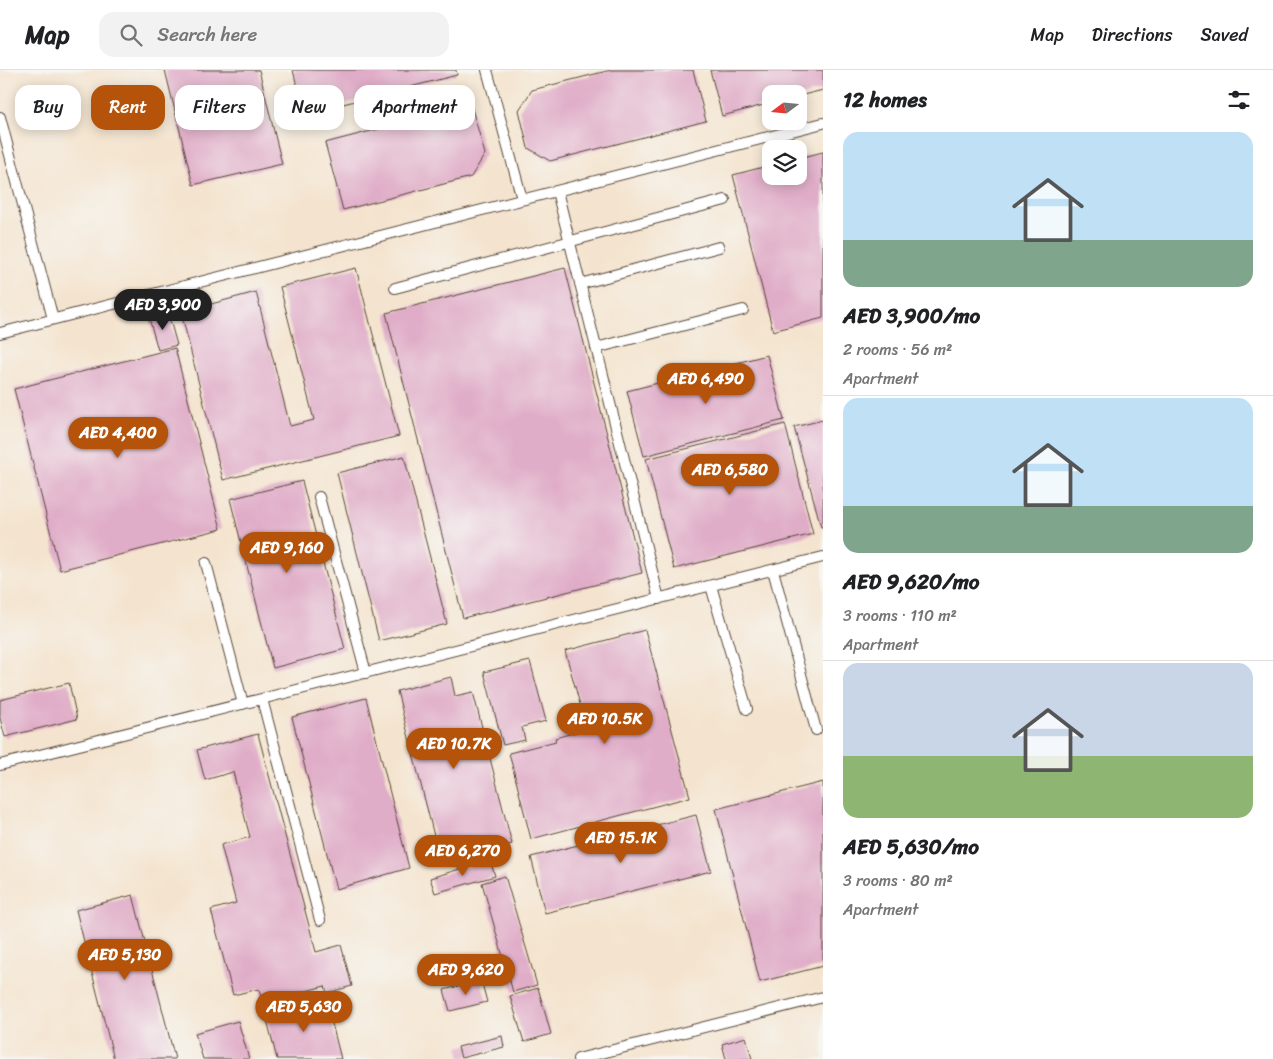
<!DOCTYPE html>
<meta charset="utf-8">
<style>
:root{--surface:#fff;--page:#f2f2f2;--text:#202124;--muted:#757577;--line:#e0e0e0;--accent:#b45309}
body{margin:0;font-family:Sriracha,sans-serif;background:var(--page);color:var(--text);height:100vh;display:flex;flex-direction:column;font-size:19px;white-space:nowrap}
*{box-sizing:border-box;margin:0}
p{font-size:16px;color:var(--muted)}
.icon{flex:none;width:28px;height:28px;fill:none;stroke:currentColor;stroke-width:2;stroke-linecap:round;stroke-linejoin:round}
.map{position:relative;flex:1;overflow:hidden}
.side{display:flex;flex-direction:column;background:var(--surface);width:450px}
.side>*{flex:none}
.hud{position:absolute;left:15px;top:15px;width:475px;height:45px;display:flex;gap:10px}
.needle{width:32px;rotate:254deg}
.fabs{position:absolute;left:762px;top:15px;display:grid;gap:10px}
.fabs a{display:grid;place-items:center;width:45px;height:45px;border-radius:10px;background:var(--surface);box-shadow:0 2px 12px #0003;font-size:25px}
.price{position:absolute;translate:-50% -42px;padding:0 11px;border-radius:18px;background:var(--accent);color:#fff;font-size:16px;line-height:32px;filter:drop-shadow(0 1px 2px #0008)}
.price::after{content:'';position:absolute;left:50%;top:30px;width:15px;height:11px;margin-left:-8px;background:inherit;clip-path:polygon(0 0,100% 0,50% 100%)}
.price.selected{background:#222;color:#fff}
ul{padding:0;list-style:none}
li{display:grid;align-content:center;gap:10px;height:265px;padding:0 20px}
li+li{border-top:1px solid var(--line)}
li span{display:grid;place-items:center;height:155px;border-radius:15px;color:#555}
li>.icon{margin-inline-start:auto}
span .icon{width:90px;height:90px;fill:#fffc;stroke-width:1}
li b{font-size:21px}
h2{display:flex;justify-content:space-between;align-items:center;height:60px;padding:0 20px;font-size:21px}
.tag{padding:0 18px;border-radius:15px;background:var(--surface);box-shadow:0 2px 12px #0003;font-size:18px;line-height:45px}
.tag.selected{background:var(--accent);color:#fff}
header{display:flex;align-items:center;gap:30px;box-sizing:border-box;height:70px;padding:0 25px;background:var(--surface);border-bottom:1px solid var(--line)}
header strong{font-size:24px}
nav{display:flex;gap:28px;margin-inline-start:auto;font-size:18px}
.search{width:350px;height:45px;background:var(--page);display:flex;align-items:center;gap:12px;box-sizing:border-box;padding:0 18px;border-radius:15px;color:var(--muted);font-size:19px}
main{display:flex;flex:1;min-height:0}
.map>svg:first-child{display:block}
.building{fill:#e0adc8}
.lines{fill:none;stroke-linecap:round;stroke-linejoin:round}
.lane-casing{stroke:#574639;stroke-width:12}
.lane{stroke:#fff;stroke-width:10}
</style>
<header>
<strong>Map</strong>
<div class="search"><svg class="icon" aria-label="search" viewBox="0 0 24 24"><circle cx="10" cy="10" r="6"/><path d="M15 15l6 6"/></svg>Search here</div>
<nav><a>Map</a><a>Directions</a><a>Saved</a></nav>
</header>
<main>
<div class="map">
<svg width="823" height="989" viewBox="0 0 823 989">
<rect width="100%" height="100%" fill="#f6f6f2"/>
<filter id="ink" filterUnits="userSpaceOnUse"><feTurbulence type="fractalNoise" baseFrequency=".02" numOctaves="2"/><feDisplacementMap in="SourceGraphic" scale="10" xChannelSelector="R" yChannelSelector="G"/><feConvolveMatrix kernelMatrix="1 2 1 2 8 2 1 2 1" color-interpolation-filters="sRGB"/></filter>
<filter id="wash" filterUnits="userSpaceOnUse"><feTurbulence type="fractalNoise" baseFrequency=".0096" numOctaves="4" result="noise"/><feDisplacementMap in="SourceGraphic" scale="20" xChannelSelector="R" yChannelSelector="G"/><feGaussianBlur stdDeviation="1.12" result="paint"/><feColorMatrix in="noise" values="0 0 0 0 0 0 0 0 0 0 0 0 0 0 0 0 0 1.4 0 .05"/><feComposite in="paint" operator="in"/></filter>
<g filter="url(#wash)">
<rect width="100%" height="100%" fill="#f4e4cf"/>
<g id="blocks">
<path class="building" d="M165 0H259L282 94 193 115Z
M293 0H456L457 5 304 44Z
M611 0H693L706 51 550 91 528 78 519 40 532 20Z
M710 0H823V20L799 26V24H771V33L722 46Z
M471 35 485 84 471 107 343 140 325 73Z
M823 82V248L773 261 733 105 771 95V106H799V88Z
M356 198 399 366 223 410 181 242 256 222 290 356 314 350 280 217Z
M565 198 642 503 463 548 386 243Z
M168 243 177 275 158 280 149 248Z
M175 278 221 459 60 500 14 319Z
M767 285 784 350 644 386 627 321Z
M823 350V457H821L794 357Z
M785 354 813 464 674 499 646 389Z
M404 386 447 554 379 571 337 403Z
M302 411 345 579 273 598 230 429Z
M645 560 690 727 531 769 509 683 556 671 555 668 587 659 565 581Z
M530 591 546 651 522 657 525 670 503 675 484 602Z
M451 607 455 626 473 622 512 774 441 793 397 621Z
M69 613 77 649 5 667 0 648V630Z
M366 628 409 798 336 819 292 647Z
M258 664 316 882 341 875 352 916 327 923 325 916 262 932 259 919 233 925 211 840 236 833 221 775 250 767 233 702 205 710 197 680Z
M823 712V896L760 912 716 739Z
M696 745 711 801 545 843 531 787Z
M490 790 495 806 435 823 430 808Z
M505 806 537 915 513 922 482 813Z
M133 825 175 989H114L76 840Z
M481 910 487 932 450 941 444 920Z
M538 918 551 964 524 972 510 926Z
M326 930 341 989H277L266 946Z
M238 951 249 989H203L195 963Z
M502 966 504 977 461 988 458 977Z
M746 967 752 989H726L722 974Z"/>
</g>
</g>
<g filter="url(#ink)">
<use href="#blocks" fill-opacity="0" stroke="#574639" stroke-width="1"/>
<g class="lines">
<defs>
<path id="lane" d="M487 0 522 129
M0 47 53 249
M557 121 659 529
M580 214 719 177
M395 218 725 130
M0 263 823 53
M596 278 743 240
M319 427 366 603
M206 493 243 634
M773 500 816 660
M711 516 747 639
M262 629 320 850
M0 695 823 487
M578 989 823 927"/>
</defs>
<use href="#lane" class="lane-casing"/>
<use href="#lane" class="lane"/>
</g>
</g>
</svg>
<div class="fabs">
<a><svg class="needle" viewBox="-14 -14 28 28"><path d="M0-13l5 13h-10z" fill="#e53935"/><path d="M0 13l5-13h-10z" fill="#757577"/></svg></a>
<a><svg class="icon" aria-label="layers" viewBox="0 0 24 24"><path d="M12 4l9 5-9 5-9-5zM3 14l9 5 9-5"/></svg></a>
</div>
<b class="price selected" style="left:163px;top:261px">AED 3,900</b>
<b class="price" style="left:706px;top:335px">AED 6,490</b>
<b class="price" style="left:118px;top:389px">AED 4,400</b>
<b class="price" style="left:730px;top:426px">AED 6,580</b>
<b class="price" style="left:287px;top:504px">AED 9,160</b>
<b class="price" style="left:605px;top:675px">AED 10.5K</b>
<b class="price" style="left:454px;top:700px">AED 10.7K</b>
<b class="price" style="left:621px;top:794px">AED 15.1K</b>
<b class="price" style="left:463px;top:807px">AED 6,270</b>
<b class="price" style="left:125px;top:911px">AED 5,130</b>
<b class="price" style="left:466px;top:926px">AED 9,620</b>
<b class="price" style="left:304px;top:963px">AED 5,630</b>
<div class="hud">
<a class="tag">Buy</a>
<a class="tag selected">Rent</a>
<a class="tag">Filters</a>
<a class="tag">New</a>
<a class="tag">Apartment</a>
</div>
</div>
<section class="side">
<h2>12 homes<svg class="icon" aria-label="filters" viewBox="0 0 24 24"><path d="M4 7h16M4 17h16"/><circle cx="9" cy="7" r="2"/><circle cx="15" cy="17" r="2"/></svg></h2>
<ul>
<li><span style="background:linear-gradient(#bfe0f5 70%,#7fa58c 0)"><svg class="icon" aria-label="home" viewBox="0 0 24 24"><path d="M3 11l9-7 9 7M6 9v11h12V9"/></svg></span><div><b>AED 3,900/mo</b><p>2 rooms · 56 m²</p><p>Apartment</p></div></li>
<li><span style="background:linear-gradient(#bfe0f5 70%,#7fa58c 0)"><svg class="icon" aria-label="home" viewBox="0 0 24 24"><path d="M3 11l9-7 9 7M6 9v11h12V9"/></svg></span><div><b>AED 9,620/mo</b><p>3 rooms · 110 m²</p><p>Apartment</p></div></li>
<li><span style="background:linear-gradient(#c9d6e8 60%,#8fb573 0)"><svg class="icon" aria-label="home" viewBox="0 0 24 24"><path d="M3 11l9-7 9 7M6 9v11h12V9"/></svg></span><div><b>AED 5,630/mo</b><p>3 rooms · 80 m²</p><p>Apartment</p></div></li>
</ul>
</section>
</main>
